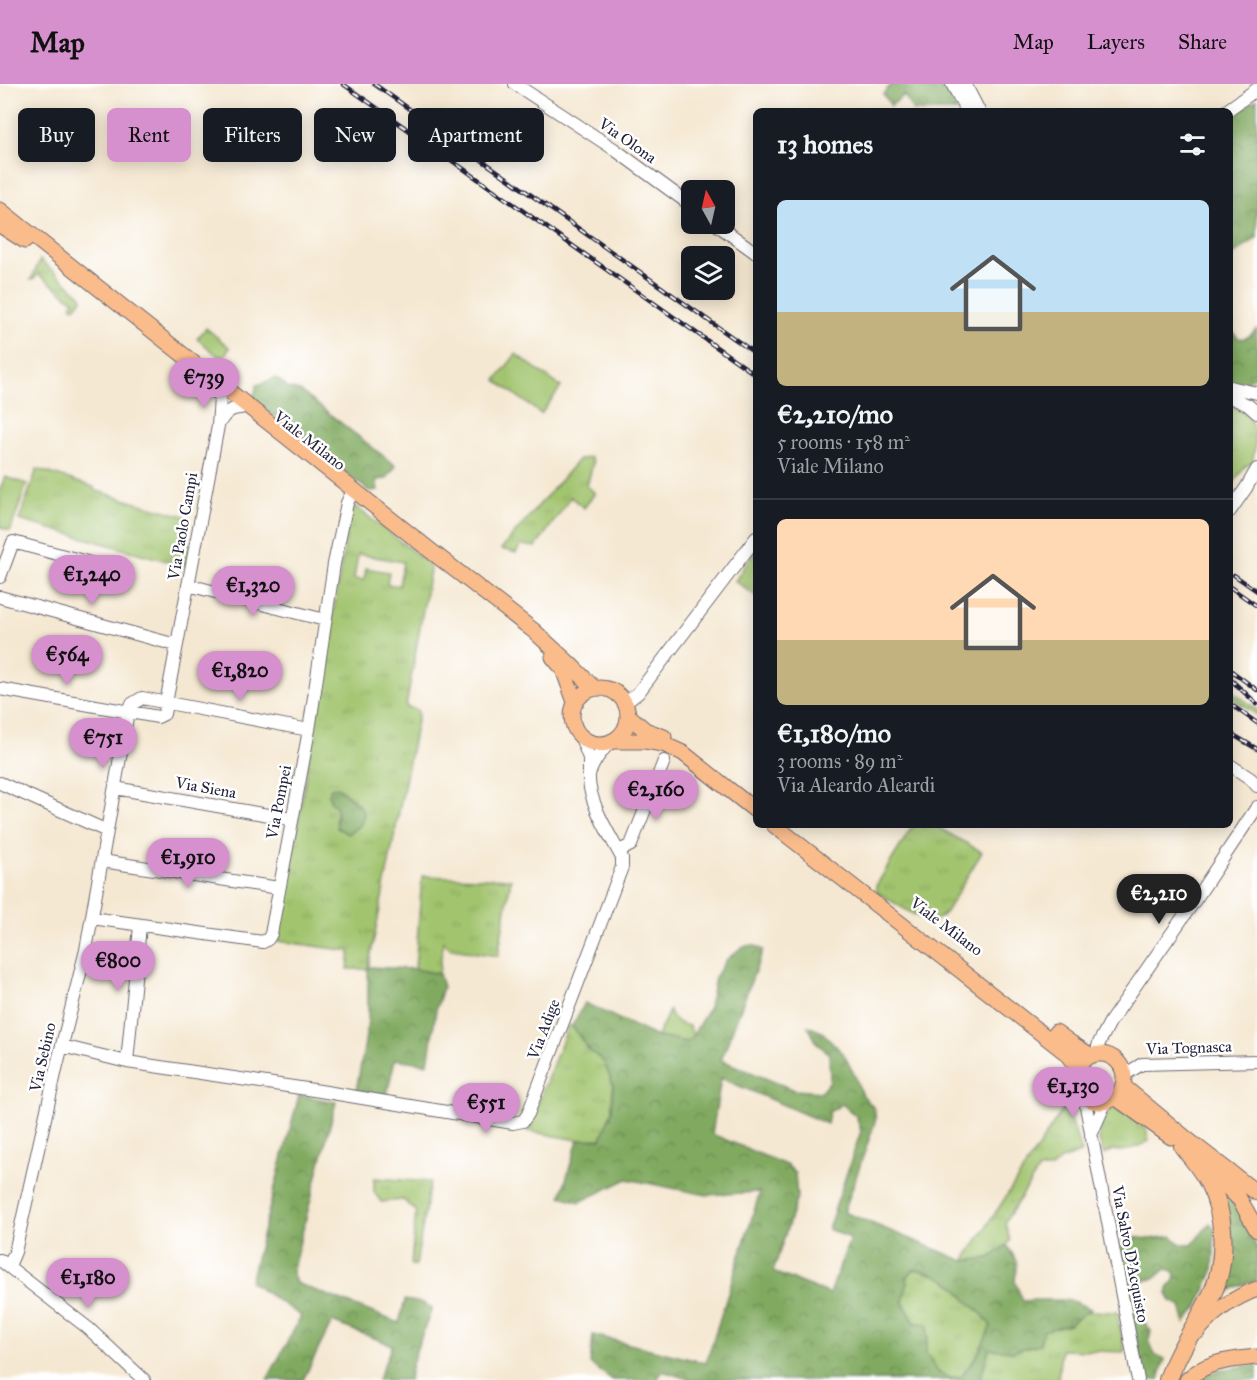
<!DOCTYPE html>
<meta charset="utf-8">
<style>
:root{--surface:#171b24;--page:#20242c;--text:#f1f3f6;--muted:#9ea1a6;--line:#363941;--accent:#d690ce}
body{margin:0;font-family:"IM FELL Great Primer",serif;background:var(--page);color:var(--text);height:100vh;display:flex;flex-direction:column;font-size:22px;white-space:nowrap}
*{box-sizing:border-box;margin:0}
p{font-size:20px;color:var(--muted)}
.icon{flex:none;width:33px;height:33px;fill:none;stroke:currentColor;stroke-width:2;stroke-linecap:round;stroke-linejoin:round}
.map{position:relative;flex:1;overflow:hidden}
.side{position:absolute;left:753px;top:24px;width:480px;height:720px;display:flex;flex-direction:column;background:var(--surface);border-radius:9px;box-shadow:0 3px 15px #0003}
.side>*{flex:none}
.guide{position:absolute;left:18px;top:24px;width:570px;height:54px;display:flex;gap:12px}
.needle{width:39px;rotate:352deg}
.buttons{position:absolute;left:681px;top:96px;display:grid;gap:12px}
.buttons a{display:grid;place-items:center;width:54px;height:54px;border-radius:9px;background:var(--surface);box-shadow:0 3px 15px #0003;font-size:30px}
.price{position:absolute;translate:-50% -51px;padding:0 14px;border-radius:21px;background:var(--accent);color:#111;font-size:20px;line-height:39px;filter:drop-shadow(0 2px 3px #0008)}
.price::after{content:'';position:absolute;left:50%;top:36px;width:18px;height:14px;margin-left:-9px;background:inherit;clip-path:polygon(0 0,100% 0,50% 100%)}
.price.selected{background:#222;color:#fff}
ul{padding:0;list-style:none}
li{display:grid;align-content:center;gap:12px;height:318px;padding:0 24px}
li+li{border-top:2px solid var(--line)}
li span{display:grid;place-items:center;height:186px;border-radius:9px;color:#555}
li>.icon{margin-inline-start:auto}
span .icon{width:108px;height:108px;fill:#fffc;stroke-width:1}
li b{font-size:26px}
h2{display:flex;justify-content:space-between;align-items:center;height:72px;padding:0 24px;font-size:26px}
.tag{padding:0 21px;border-radius:9px;background:var(--surface);box-shadow:0 3px 15px #0003;font-size:21px;line-height:54px}
.tag.selected{background:var(--accent);color:#111}
header{display:flex;align-items:center;gap:36px;box-sizing:border-box;height:84px;padding:0 30px;background:var(--accent);color:#111}
header strong{font-size:28px}
nav{display:flex;gap:33px;margin-inline-start:auto;font-size:21px}
.map>svg:first-child{display:block}
.grass{fill:url(#grass-tufts);stroke:#627354;stroke-width:1.5;fill-rule:evenodd}
.forest{fill:url(#forest-crowns);stroke:#52664e;stroke-width:1.5;fill-rule:evenodd}
.park{fill:#a2c46e;stroke:#627354;stroke-width:1.5}
.lines{fill:none;stroke-linecap:round;stroke-linejoin:round}
.minor-casing{stroke:#6c6770;stroke-width:14}
.major-casing{stroke:#6c6770;stroke-width:17}
.highway-casing{stroke:#6c6770;stroke-width:20}
.minor{stroke:#fff;stroke-width:12}
.major{stroke:#fabc8b;stroke-width:15}
.highway{stroke:#fabc8b;stroke-width:18}
.rail-casing{stroke:#22223b;stroke-width:4.5}
.rail{stroke:#fff;stroke-width:2;stroke-dasharray:7;stroke-linecap:butt}
.labels{text-anchor:middle;stroke-width:5;stroke-linejoin:round;paint-order:stroke}
.street-label{font-size:16px;fill:#22223b;stroke:#fff}
</style>
<header>
<strong>Map</strong>
<nav><a>Map</a><a>Layers</a><a>Share</a></nav>
</header>
<div class="map">
<svg width="1257" height="1296" viewBox="0 0 1257 1296">
<defs>
<pattern id="grass-tufts" width="24" height="20" patternUnits="userSpaceOnUse" patternTransform="scale(1.5)"><rect width="24" height="20" fill="#a2c46e"/><path d="M3 7l-1-3M5 7V3M7 7l1-3M15 17l-1-3M17 17v-4M19 17l1-3" fill="none" stroke="#8ba860"/></pattern>
<pattern id="forest-crowns" width="20" height="18" patternUnits="userSpaceOnUse" patternTransform="scale(1.5)"><rect width="20" height="18" fill="#81aa61"/><path d="M2 6a3 3 0 1 1 6 0M12 15a3 3 0 1 1 6 0" fill="none" stroke="#698a51"/></pattern>
</defs>
<rect width="100%" height="100%" fill="#fff"/>
<filter id="ink" filterUnits="userSpaceOnUse"><feTurbulence type="fractalNoise" baseFrequency=".0167" numOctaves="2"/><feDisplacementMap in="SourceGraphic" scale="12" xChannelSelector="R" yChannelSelector="G"/><feConvolveMatrix kernelMatrix="1 2 1 2 8 2 1 2 1" color-interpolation-filters="sRGB"/></filter>
<filter id="wash" filterUnits="userSpaceOnUse"><feTurbulence type="fractalNoise" baseFrequency=".008" numOctaves="4" result="noise"/><feDisplacementMap in="SourceGraphic" scale="24" xChannelSelector="R" yChannelSelector="G"/><feGaussianBlur stdDeviation="1.35" result="paint"/><feColorMatrix in="noise" values="0 0 0 0 0 0 0 0 0 0 0 0 0 0 0 0 0 1.4 0 .05"/><feComposite in="paint" operator="in"/></filter>
<g filter="url(#wash)">
<rect width="100%" height="100%" fill="#f5e8d2"/>
<path class="grass" d="M40 176 81 211 82 215 76 223 74 224 71 222 74 217 38 190 34 195 31 196Z
M1230 321C1234 323 1239 324 1243 327 1257 339 1257 361 1252 379L1244 383 1230 404Z
M590 373 593 379 587 402 595 409 584 424 571 413 536 463 521 461 516 469 501 465 578 376Z
M37 385 94 403V406L130 417 188 433 183 456 191 459 185 482 19 436Z
M355 422 429 480 430 486 406 623 418 626V632L368 885H348L350 867 278 857 350 429ZM358 470 403 478 399 502 387 500 389 488 366 484 364 496 354 495ZM342 706 360 722 361 740 348 750 335 737 337 726 336 721Z
M755 465H756V512L735 497Z
M1230 606 1257 625V631L1230 612Z
M913 741H934L982 768 946 828C941 833 936 837 929 837 920 836 887 814 877 808L876 802Z
M422 792 511 795 498 872 451 865 443 857 439 890 415 885Z
M669 927C673 938 678 939 689 942L693 951 687 958 657 953Z
M568 942H572L589 966 604 978 613 1001 612 1027 601 1055 578 1056 527 1047Z
M1110 1020 1146 1044 1149 1057C1137 1063 1126 1069 1113 1066L1104 1071C1103 1066 1100 1061 1099 1056 1097 1047 1102 1035 1109 1029Z
M1065 1022 1082 1068 1061 1076 1050 1085H1039L1005 1138 1010 1157 1007 1161 990 1174 964 1177Z
M374 1094 430 1098 416 1181H411L416 1127 403 1116 381 1118 374 1108Z
M914 1185C929 1188 943 1192 954 1202 959 1207 963 1212 968 1217 978 1226 983 1230 991 1242L977 1272 961 1293 950 1294 938 1288 926 1269 928 1240 915 1239 903 1218 908 1192Z
M1087 1227 1117 1228 1125 1268 1061 1266 1058 1296H980L989 1265 1013 1267 1040 1260 1043 1246 1069 1240Z"/>
<path class="forest" d="M892 0H943L957 27H913L904 11 891 22 883 10Z
M1257 15V154L1230 173V34Z
M1230 244 1238 254C1247 256 1251 251 1257 245V292L1250 295 1230 312Z
M275 294 283 299 287 304 300 307 396 382 386 395 376 396 378 406 369 407 253 315 257 301Z
M338 703 360 722 364 730 361 740 348 750 337 744C335 736 338 729 336 721L332 720C329 713 328 710 331 704Z
M753 861 763 866 721 976 794 1006 821 1008 830 997 829 970 817 959 808 942 822 948 843 969 855 992 861 1009 873 1023 876 1035 844 1128 964 1177 990 1174 1007 1161 1017 1178 1015 1198 1023 1217 1034 1216H1070L1091 1225 1069 1240 1043 1247 1040 1260 1013 1267 989 1265 980 1296H692L662 1287 657 1296H613L590 1280 593 1251 706 1279 760 1108 707 1111 627 1095 580 1118 561 1112 578 1056 601 1055 612 1027 613 1001 604 978 589 966 572 942 585 919 657 953 687 958 693 951 709 923 715 894 726 876 742 863ZM721 994 827 1040 829 1028 842 1020 856 1032 861 1047 828 1145 850 1154 830 1210 773 1188 797 1114 795 1089 788 1082 712 1050ZM914 1185C929 1188 943 1192 954 1202 959 1207 963 1212 967 1217 978 1226 982 1229 991 1242L977 1272 961 1293 950 1294 938 1289 926 1269 928 1240 915 1239 903 1218 908 1192Z
M368 883 415 885 439 890 443 903 436 926 428 980 395 975 387 1011 356 1007 364 964 368 936Z
M299 1011 336 1018 292 1188 296 1199 399 1239 405 1216 423 1219 432 1224C424 1248 412 1271 409 1296H378L392 1261 332 1238 303 1296H267L301 1232 250 1198Z
M1221 1102 1232 1116 1257 1164V1196L1236 1203 1221 1213 1218 1207Z
M1210 1139 1215 1146 1213 1187 1198 1222 1185 1239 1181 1222 1171 1217 1168 1212V1205L1176 1193 1175 1188C1164 1181 1163 1189 1154 1194 1150 1196 1144 1197 1139 1198L1133 1211C1139 1224 1140 1236 1151 1246L1149 1256 1155 1271 1165 1275 1159 1296H1145L1124 1193 1121 1162 1124 1156 1134 1153 1150 1155 1171 1152 1181 1160 1192 1161Z
M1257 1281V1296H1198C1215 1284 1237 1283 1257 1281Z"/>
<path class="park" d="M206 244 230 264 222 275 197 255Z
M516 270 561 303 541 330 496 296Z
M5 393 27 400 10 447 0 443V405Z"/>
</g>
<g filter="url(#ink)">
<g class="lines">
<defs>
<path id="minor" d="M515 0 614 65 692 122
M952 0 967 27
M965 0 979 27
M1226 27 1257 5
M716 140 756 169
M1230 303 1257 309
M1230 313 1248 321 1257 329
M218 341C224 331 229 324 241 324
M1230 427 1246 404 1257 385
M0 493 13 458 94 480
M188 501 325 536
M0 513 176 561
M0 605 158 633 164 630 218 342 220 314 215 303
M625 619 638 609 756 454
M580 651 589 674V690C594 677 601 666 612 657
M1230 681 1251 695 1257 702
M0 699 107 747
M115 704 291 735
M619 767 631 761 664 677
M102 777 279 804
M92 834 263 858 268 855 271 850 309 646 334 480 347 419 351 411
M62 962 127 978 320 1007 513 1039 523 1037 528 1030 622 783V774C610 751 587 717 589 690
M1096 970 1099 959 1110 938 1195 816 1257 723
M127 978 140 842
M1124 991 1142 980 1257 977
M1084 1012 1138 1296
M1091 1051 1106 1017
M0 1176 88 1244 144 1296
M9 1182 15 1168 57 981 86 866 128 628 132 620 142 614 309 646"/>
<path id="major" d="M0 126 431 467 534 547 571 581 594 604
M0 141 25 157
M553 573 563 585 575 618
M572 632a28 28 0 1 1 56 0a28 28 0 1 1-56 0Z
M629 632 645 646 664 653
M612 657H645L663 660 683 669 756 727
M774 741 1065 968 1078 984
M1056 948 1071 959 1091 972
M1076 994a24 24 0 1 1 48 0a24 24 0 1 1-48 0Z
M1123 1002 1188 1056 1257 1109
M1115 1013 1171 1053
M1202 1077 1239 1115
M1236 1109 1257 1146
M1197 1248C1213 1228 1233 1214 1257 1205
M1187 1296C1206 1277 1231 1276 1257 1273"/>
<path id="highway" d="M1168 1296C1178 1265 1198 1240 1212 1210 1227 1177 1226 1132 1209 1099 1202 1085 1192 1074 1183 1062"/>
</defs>
<use href="#minor" class="minor-casing"/>
<use href="#major" class="major-casing"/>
<use href="#highway" class="highway-casing"/>
<use href="#minor" class="minor"/>
<use href="#major" class="major"/>
<use href="#highway" class="highway"/>
<defs>
<path id="rail" d="M343 0 756 291
M374 0 756 270
M1234 491 1257 507
M1230 503 1257 522
M1230 586 1257 606
M1230 595 1257 620
M1230 620 1257 639
M1230 649 1257 665"/>
</defs>
<use href="#rail" class="rail-casing"/>
<use href="#rail" class="rail"/>
</g>
</g>
<g class="labels">
<g class="street-label">
<text transform="translate(628 56) rotate(35)" y="6">Via Olona</text>
<text transform="translate(310 356) rotate(38)" y="6">Viale Milano</text>
<text transform="translate(182 442) rotate(-80)" y="6">Via Paolo Campi</text>
<text transform="translate(206 703) rotate(10)" y="6">Via Siena</text>
<text transform="translate(278 718) rotate(-79)" y="6">Via Pompei</text>
<text transform="translate(947 842) rotate(37)" y="6">Viale Milano</text>
<text transform="translate(543 945) rotate(-69)" y="6">Via Adige</text>
<text transform="translate(1189 963) rotate(-2)" y="6">Via Tognasca</text>
<text transform="translate(42 973) rotate(-77)" y="6">Via Sebino</text>
<text transform="translate(1131 1170) rotate(79)" y="6">Via Salvo D'Acquisto</text>
</g>
</g>
</svg>
<div class="buttons">
<a><svg class="needle" viewBox="-14 -14 28 28"><path d="M0-13l5 13h-10z" fill="#e53935"/><path d="M0 13l5-13h-10z" fill="#9ea1a6"/></svg></a>
<a><svg class="icon" aria-label="layers" viewBox="0 0 24 24"><path d="M12 4l9 5-9 5-9-5zM3 14l9 5 9-5"/></svg></a>
</div>
<b class="price" style="left:204px;top:325px">€739</b>
<b class="price" style="left:92px;top:522px">€1,240</b>
<b class="price" style="left:253px;top:533px">€1,320</b>
<b class="price" style="left:67px;top:602px">€564</b>
<b class="price" style="left:240px;top:618px">€1,820</b>
<b class="price" style="left:103px;top:685px">€751</b>
<b class="price" style="left:656px;top:737px">€2,160</b>
<b class="price" style="left:188px;top:805px">€1,910</b>
<b class="price selected" style="left:1159px;top:841px">€2,210</b>
<b class="price" style="left:118px;top:908px">€800</b>
<b class="price" style="left:1073px;top:1034px">€1,130</b>
<b class="price" style="left:486px;top:1050px">€551</b>
<b class="price" style="left:88px;top:1225px">€1,180</b>
<div class="guide">
<a class="tag">Buy</a>
<a class="tag selected">Rent</a>
<a class="tag">Filters</a>
<a class="tag">New</a>
<a class="tag">Apartment</a>
</div>
<section class="side">
<h2>13 homes<svg class="icon" aria-label="filters" viewBox="0 0 24 24"><path d="M4 7h16M4 17h16"/><circle cx="9" cy="7" r="2"/><circle cx="15" cy="17" r="2"/></svg></h2>
<ul>
<li><span style="background:linear-gradient(#bfe0f5 60%,#c2b280 0)"><svg class="icon" aria-label="home" viewBox="0 0 24 24"><path d="M3 11l9-7 9 7M6 9v11h12V9"/></svg></span><div><b>€2,210/mo</b><p>5 rooms · 158 m²</p><p>Viale Milano</p></div></li>
<li><span style="background:linear-gradient(#ffd9b3 65%,#c2b280 0)"><svg class="icon" aria-label="home" viewBox="0 0 24 24"><path d="M3 11l9-7 9 7M6 9v11h12V9"/></svg></span><div><b>€1,180/mo</b><p>3 rooms · 89 m²</p><p>Via Aleardo Aleardi</p></div></li>
</ul>
</section>
</div>
